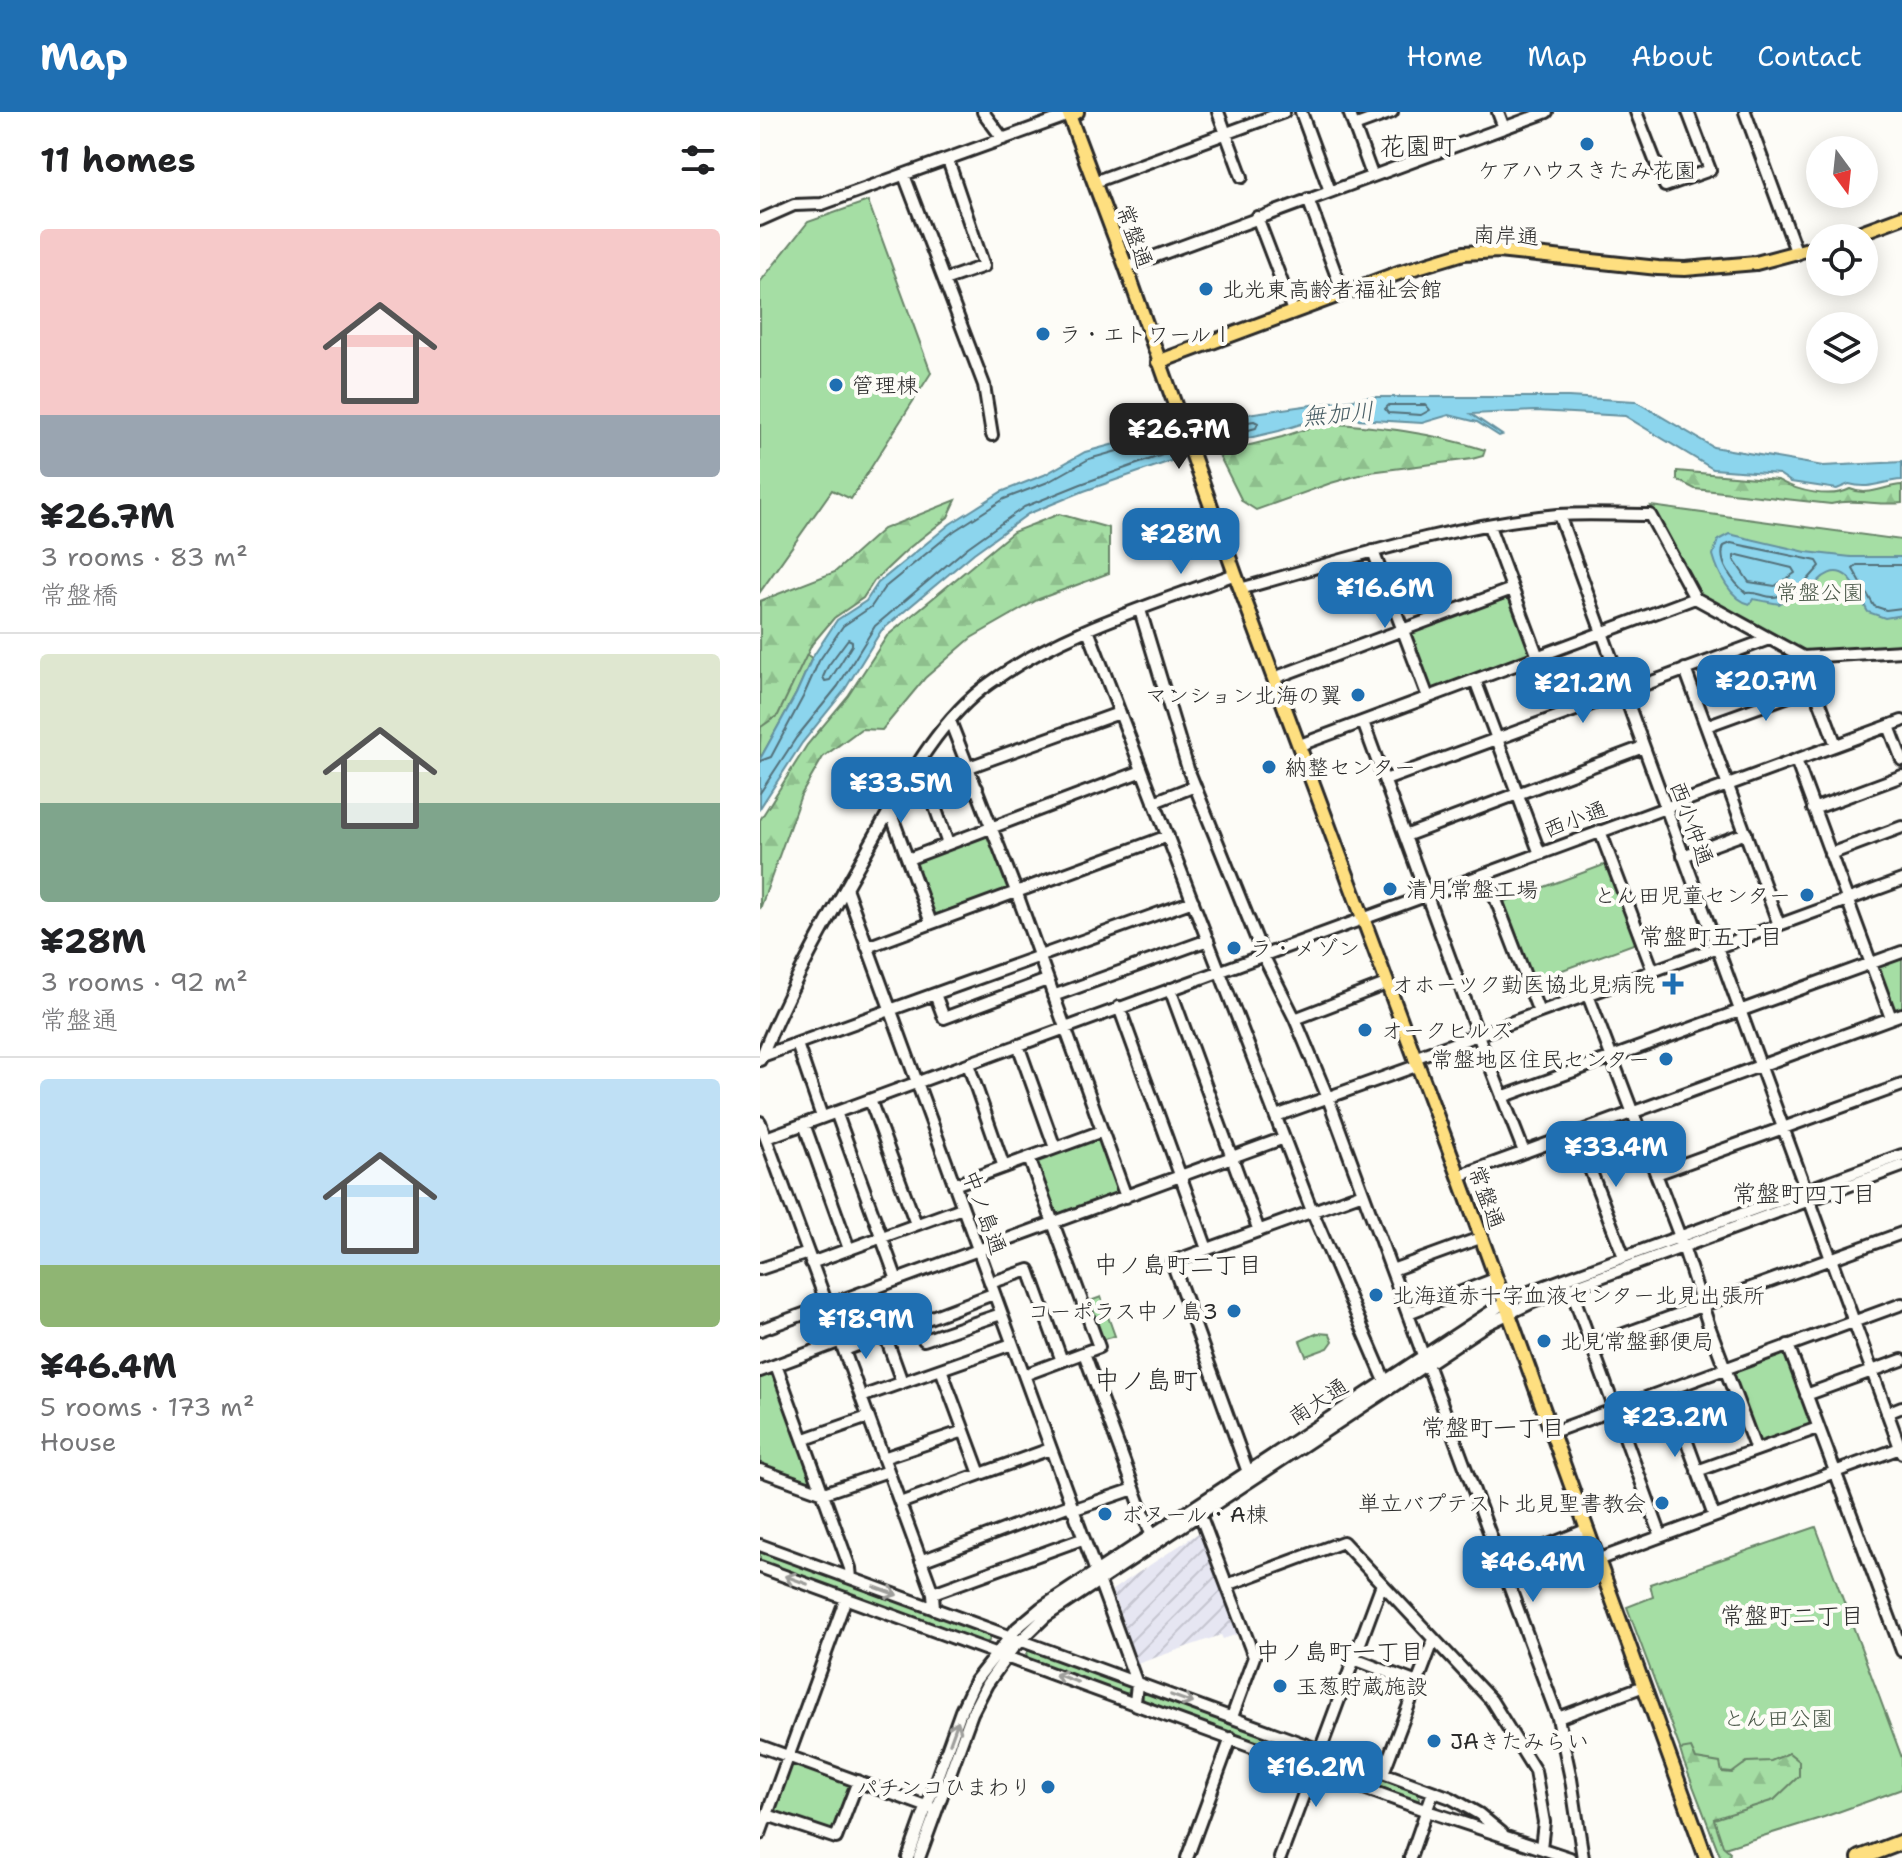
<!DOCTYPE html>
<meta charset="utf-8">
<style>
:root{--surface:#fff;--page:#f2f2f2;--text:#202124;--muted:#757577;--line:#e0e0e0;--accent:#1f6fb2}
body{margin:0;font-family:"Shantell Sans","Klee One",sans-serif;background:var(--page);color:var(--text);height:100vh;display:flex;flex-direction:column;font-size:30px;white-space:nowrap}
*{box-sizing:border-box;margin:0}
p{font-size:26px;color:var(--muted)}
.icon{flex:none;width:44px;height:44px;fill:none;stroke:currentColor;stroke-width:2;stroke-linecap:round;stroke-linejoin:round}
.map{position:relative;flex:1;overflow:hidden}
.side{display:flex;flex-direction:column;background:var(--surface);width:760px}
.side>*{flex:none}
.needle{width:52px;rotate:165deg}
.controls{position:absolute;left:1046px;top:24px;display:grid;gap:16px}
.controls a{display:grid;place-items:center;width:72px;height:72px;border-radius:50%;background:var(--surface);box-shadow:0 4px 20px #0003;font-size:40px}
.price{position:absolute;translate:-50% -68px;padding:0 18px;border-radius:16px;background:var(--accent);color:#fff;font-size:26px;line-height:52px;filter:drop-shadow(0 2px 4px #0008)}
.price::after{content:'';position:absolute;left:50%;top:48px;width:24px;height:18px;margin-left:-12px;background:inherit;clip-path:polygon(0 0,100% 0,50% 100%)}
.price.active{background:#222;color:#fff}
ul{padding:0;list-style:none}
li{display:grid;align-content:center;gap:16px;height:424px;padding:0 40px}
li+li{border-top:2px solid var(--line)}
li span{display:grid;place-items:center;height:248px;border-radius:8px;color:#555}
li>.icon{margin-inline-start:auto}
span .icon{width:144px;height:144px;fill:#fffc;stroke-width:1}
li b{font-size:34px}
h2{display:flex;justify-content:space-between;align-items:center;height:96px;padding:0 40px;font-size:34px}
header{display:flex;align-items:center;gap:48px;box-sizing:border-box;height:112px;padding:0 40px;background:var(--accent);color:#fff}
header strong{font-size:38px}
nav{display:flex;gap:44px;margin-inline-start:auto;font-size:28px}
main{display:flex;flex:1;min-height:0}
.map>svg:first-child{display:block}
.industrial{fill:url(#industrial-furrows)}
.green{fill:#a5dea4;stroke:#688468;stroke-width:2}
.forest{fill:url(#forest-firs);stroke:#688468;stroke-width:2}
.water{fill:#8cd5ed;stroke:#65919f;stroke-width:2}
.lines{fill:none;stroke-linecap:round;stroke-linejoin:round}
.shore{stroke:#526f79;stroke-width:2}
.minor-casing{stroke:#2b2b2b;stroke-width:16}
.major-casing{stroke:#2b2b2b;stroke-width:18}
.highway-casing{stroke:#2b2b2b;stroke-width:20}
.minor{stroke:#fdfcf7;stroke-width:10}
.major{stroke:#fedf80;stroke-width:12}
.highway{stroke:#fedf80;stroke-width:14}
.oneway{stroke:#9e9e9b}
.poi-dot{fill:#1f6fb2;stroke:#fdfcf7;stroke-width:3}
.labels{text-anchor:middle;stroke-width:8;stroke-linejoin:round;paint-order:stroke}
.poi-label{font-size:22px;fill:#2b2b2b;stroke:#fdfcf7;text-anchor:start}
.street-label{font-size:22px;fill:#2b2b2b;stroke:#fdfcf7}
.park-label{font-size:22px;fill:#4a5849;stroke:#fdfcf7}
.water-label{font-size:24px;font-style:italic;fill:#485e65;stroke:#fdfcf7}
.neighbourhood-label{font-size:24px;fill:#2b2b2b;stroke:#fdfcf7}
.quarter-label{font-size:26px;fill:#2b2b2b;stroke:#fdfcf7}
</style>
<header>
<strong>Map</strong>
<nav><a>Home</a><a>Map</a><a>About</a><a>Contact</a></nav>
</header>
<main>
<section class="side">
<h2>11 homes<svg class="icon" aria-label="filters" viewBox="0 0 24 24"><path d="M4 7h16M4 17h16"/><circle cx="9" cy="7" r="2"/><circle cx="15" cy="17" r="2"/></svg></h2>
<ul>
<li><span style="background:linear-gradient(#f6c9c9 75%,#9aa5b1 0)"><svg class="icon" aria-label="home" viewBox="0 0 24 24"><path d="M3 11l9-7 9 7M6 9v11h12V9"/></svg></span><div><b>¥26.7M</b><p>3 rooms · 83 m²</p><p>常盤橋</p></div></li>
<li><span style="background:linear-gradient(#dfe7d0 60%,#7fa58c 0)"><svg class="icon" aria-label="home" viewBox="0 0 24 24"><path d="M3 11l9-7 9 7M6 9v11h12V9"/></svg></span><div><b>¥28M</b><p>3 rooms · 92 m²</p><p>常盤通</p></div></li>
<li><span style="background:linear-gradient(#bfe0f5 75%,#8fb573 0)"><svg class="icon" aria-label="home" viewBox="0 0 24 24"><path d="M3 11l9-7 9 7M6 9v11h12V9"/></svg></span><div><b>¥46.4M</b><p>5 rooms · 173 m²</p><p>House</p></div></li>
</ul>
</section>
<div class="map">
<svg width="1142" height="1746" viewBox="0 0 1142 1746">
<defs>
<pattern id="industrial-furrows" width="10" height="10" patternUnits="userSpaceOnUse" patternTransform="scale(2)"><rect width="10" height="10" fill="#e6e6f2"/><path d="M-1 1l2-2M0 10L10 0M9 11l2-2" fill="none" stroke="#c5c5d0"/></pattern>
<pattern id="forest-firs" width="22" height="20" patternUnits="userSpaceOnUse" patternTransform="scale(2)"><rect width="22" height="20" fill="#a5dea4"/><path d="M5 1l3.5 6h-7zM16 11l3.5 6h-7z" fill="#8ebf8d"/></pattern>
</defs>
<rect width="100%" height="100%" fill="#fdfcf7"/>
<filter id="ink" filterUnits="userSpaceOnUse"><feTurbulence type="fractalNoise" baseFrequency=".0125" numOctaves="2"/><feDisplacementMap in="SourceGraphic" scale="16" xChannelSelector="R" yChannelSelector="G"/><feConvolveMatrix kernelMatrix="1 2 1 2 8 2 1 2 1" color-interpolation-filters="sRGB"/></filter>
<g filter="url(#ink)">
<path class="industrial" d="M440 1420 478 1522 463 1527 461 1523 377 1552 352 1478Z"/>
<path class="green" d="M108 89 171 261 91 387 72 378 0 480V170L48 110Z
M891 394 1142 428V537L1048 542 942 486Z
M751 483 774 543 670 581 648 519Z
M0 516 52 546 36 582 0 647Z
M227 722 230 724 248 773 246 778 176 802 171 801 153 752 154 749Z
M849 751 879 830 770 870 741 791Z
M1142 845V898L1135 901 1118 854Z
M337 1026 343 1028 360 1078 356 1083 298 1104 292 1102 275 1052 278 1047Z
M341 1185 355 1224 344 1227 339 1226 327 1190Z
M558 1221 570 1222 573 1229 568 1236 546 1244 540 1229Z
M1028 1241 1055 1315 1001 1335 972 1259Z
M13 1259 53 1372 0 1353V1264Z
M1056 1415 1142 1646V1677L1064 1705 958 1738 867 1495 893 1485 890 1472Z
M0 1436 227 1521 230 1528 224 1533 0 1452Z
M270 1536 367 1571 371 1579 364 1583 269 1547 266 1542Z
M384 1579 554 1641 551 1649 545 1650 385 1589 381 1584Z
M567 1644 657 1681 660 1688 655 1690 564 1656 560 1652 561 1646Z
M31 1651 93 1675 74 1724 12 1703Z"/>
<path class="forest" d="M564 311C621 315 670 320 725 338L723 344 712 347 610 360 571 371 496 398 482 389 458 341 522 325Z
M917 359 1018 368C1037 379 1070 387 1090 377 1108 385 1124 374 1142 373V391C1118 394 1095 386 1071 392L935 377 917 368Z
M196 388 188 405 149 436 114 469 103 486 74 506 52 532 18 603 1 615 0 632V489L75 460 123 417Z
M299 402 349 416V461L279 487 211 526 165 566 122 618 101 617 63 645 41 683 0 797V708L47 633 88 584 127 524 253 420Z
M931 1636 936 1647 960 1651 962 1660 972 1661 987 1650 1011 1649 1029 1641 1039 1649V1664L1014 1688 954 1707 963 1734 970 1740 969 1746H961L923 1648 920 1638Z"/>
<path class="water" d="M609 285H808L875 289 953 335 1063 354 1142 350V368C1121 369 1111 378 1089 372L1077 377 1031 370 1019 362 953 357 865 304 776 299 711 302 742 323 739 324 717 310 689 303 662 311 563 305 519 319 454 334 324 379 268 402 214 441 121 519 84 579 42 631 0 696V647L36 582 52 546 77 508 106 489 118 471 190 412 241 380 284 363 325 340 444 308Z
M969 422 1046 440 1091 445H1142V503L1125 506 1108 500C1103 492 1101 484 1096 476 1079 446 1059 464 1046 485L1038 480 1019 492 993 487 990 492C971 488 958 461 953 443L958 428Z"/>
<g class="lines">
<path class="shore" d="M629 293H666L670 298 661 303 628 301 625 297Z
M433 319 494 309 498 311 496 316 437 331
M971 431 1057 449 1060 454 1044 472C1032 473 1026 485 1013 485 1003 485 997 479 986 481 974 471 957 450 964 434Z
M978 443 1032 456 1035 461 1015 474 989 470 974 448V444Z
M1142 453H1097L1093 457 1114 494 1126 498 1142 496
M88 527 92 529V533L70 568 65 569 63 565 68 554Z
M0 649 11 645 43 585 59 549 83 514 111 495 124 476 194 419 244 387 288 370 329 347 417 322
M0 681 36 626 78 574 115 514 208 435 264 395 321 372 422 336"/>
<defs>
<path id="minor" d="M223 0 243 27
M458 0 482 65
M541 0 570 79
M589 0 612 63
M738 0 744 16
M876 0 905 74 950 58 928 0
M985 0 1037 142
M594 14 632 0
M144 63 224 273 232 323
M334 70 524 0
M548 87 583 181
M497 105 533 199
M0 108 34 93 62 92 309 3 308 0
M366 155 787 0
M184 168 224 154 188 48
M799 403 1142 1341
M729 414 778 545
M613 439 668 585
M480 477C584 448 690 413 798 403 828 401 860 403 890 403L935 486
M380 498 428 657 503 843 535 907 568 986 663 1243
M328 518 552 1099 625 1269
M1043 545 1076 633
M925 557 1019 813
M514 566 752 477
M715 568 780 742
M190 609 256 779 366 1085
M603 610 718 923 764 1040
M946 614 1054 575
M1129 614 1142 648
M540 633 935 486 1043 545 1142 539
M1036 648 1131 906
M209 655 359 601
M625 668 1009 527
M394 690 435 674
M1053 697 1142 664
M130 699 171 811
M840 719 893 859
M645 724 883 635
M188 732 174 692 217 676
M1070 742 1142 715
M923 744 986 721
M148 747 382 659
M726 762 779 900
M86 776 377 1572 375 1590
M107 835 408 724
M410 877 499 1119
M175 882 184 906 287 868
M828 883 920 1125 949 1214 996 1338
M293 884 448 828
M359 895 447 1137
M535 907 626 872
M37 932 62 1005
M258 933 295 1036
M2 944 433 789
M654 946 1142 768
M0 948C30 873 71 802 111 731 142 677 178 607 230 571 302 519 393 493 475 462
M208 952 244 1055
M742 985 1142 840
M110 988 156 1112
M76 1000 137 1168
M516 1004 656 954
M0 1010 173 1481 174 1497
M44 1012 89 1137
M816 1021 864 1145
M6 1026 1142 609
M896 1062 1142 973
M699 1064 1142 902
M194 1073 342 1019
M51 1151 202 1096
M0 1157 48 1141
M632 1158 720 1126
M230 1171 269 1158 302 1249
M811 1177 901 1424
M104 1180 120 1224
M648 1201 735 1167
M158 1210 164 1228 241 1202
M0 1218 524 1026
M125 1223 142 1270
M1028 1233 1142 1539
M831 1234 1142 1121
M84 1238 233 1182
M324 1241 391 1422
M667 1252 798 1606 811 1667 823 1746
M16 1253 90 1456 91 1466
M181 1257 220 1362
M0 1259 81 1229
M264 1263 339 1235 269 1046
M908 1278 954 1404
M1046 1283 1142 1248
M101 1285 252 1232
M1127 1301 1142 1295
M790 1321 1142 1192
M45 1327 108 1305
M123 1346 204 1319
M0 1358 64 1381 128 1359
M937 1359 1058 1316
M489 1363 412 1150 603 1081
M140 1391 290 1337
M438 1397 494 1545 472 1605
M312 1398 374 1377
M0 1433 691 1686 719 1702 742 1721
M837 1448 1140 1336
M161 1449 310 1393
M741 1452 826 1418
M0 1455 667 1699 810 1746
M467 1473 583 1430 731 1588 775 1659 784 1710 781 1736
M173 1481 322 1427
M594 1547 657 1571
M798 1606 884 1574
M0 1634 171 1696
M623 1661 674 1527
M7 1703 76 1726 98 1669
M0 1722 86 1486
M148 1746 201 1599 215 1569 257 1516 281 1496 744 1191 769 1180 1142 1043
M159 1746 212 1601 227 1572 252 1537 286 1504 727 1212 773 1190 1142 1054
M427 1746 471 1626
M520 1746 622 1472
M650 1746 673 1680"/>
<path id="major" d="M317 0 309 3 366 155 475 462 699 1064 946 1746
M1085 126 1142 105
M398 250 641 160 704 141 738 139 898 156 925 157 996 151 1060 134"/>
<path id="highway" d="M1100 1746 1142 1730"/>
</defs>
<use href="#minor" class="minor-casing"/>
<use href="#major" class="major-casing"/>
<use href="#highway" class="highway-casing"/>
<use href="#minor" class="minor"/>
<use href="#major" class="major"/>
<use href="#highway" class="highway"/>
</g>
<defs><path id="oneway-shaft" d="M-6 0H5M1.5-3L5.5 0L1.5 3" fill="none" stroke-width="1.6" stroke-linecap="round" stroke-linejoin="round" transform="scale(2)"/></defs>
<g class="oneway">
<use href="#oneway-shaft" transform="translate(36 1468) rotate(-160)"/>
<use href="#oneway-shaft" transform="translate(126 1479) rotate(20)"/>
<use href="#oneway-shaft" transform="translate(306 1566) rotate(-160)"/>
<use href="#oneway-shaft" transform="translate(422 1587) rotate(20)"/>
<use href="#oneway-shaft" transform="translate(194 1620) rotate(-70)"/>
</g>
</g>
<g class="poi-dot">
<circle cx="827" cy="32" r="8"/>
<circle cx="446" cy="177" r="8"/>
<circle cx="283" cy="222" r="8"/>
<circle cx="76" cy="273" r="8"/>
<circle cx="598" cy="583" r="8"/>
<circle cx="509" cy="655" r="8"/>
<circle cx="630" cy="777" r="8"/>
<circle cx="1047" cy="783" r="8"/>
<circle cx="474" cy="836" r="8"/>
<path d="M909 860h8v8h8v8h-8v8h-8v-8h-8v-8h8z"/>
<circle cx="605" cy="918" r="8"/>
<circle cx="906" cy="947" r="8"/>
<circle cx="616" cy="1183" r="8"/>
<circle cx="474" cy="1199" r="8"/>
<circle cx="784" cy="1229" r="8"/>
<circle cx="902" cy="1391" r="8"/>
<circle cx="345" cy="1402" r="8"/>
<circle cx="520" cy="1574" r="8"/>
<circle cx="674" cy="1629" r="8"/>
<circle cx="288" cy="1675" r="8"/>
</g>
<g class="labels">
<g class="poi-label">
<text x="827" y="66" text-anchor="middle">ケアハウスきたみ花園</text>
<text x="462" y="185">北光東高齢者福祉会館</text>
<text x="299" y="230">ラ・エトワールⅠ</text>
<text x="92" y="281">管理棟</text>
<text x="582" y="591" text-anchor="end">マンション北海の翼</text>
<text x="525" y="663">納整センター</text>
<text x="646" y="785">清月常盤工場</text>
<text x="1031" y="791" text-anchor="end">とん田児童センター</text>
<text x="490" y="844">ラ・メゾン</text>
<text x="895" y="880" text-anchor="end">オホーツク勤医協北見病院</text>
<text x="621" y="926">オークヒルズ</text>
<text x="890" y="955" text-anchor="end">常盤地区住民センター</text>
<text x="632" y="1191">北海道赤十字血液センター北見出張所</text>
<text x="458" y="1207" text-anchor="end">コーポラス中ノ島3</text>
<text x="800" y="1237">北見常盤郵便局</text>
<text x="886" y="1399" text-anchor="end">単立バプテスト北見聖書教会</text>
<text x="361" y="1410">ボヌール・A棟</text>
<text x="536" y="1582">玉葱貯蔵施設</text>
<text x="690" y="1637">JAきたみらい</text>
<text x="272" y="1683" text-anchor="end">パチンコひまわり</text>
</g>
<g class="street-label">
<text transform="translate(746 123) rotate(2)" y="8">南岸通</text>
<text transform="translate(375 124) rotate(70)" y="8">常盤通</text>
<text transform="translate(815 707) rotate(-21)" y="8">西小通</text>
<text transform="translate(932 711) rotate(70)" y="8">西小仲通</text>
<text transform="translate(727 1085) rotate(70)" y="8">常盤通</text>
<text transform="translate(225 1100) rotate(70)" y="8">中ノ島通</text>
<text transform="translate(558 1289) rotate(-33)" y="8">南大通</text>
</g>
<g class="park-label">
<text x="1060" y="488">常盤公園</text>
<text x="1018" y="1614">とん田公園</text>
</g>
<g class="water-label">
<text transform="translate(578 302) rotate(-5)" y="8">無加川</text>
</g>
<g class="neighbourhood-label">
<text x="951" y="833">常盤町五丁目</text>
<text x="1044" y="1090">常盤町四丁目</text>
<text x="418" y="1161">中ノ島町二丁目</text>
<text x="733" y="1324">常盤町一丁目</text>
<text x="1032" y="1512">常盤町二丁目</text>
<text x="580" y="1548">中ノ島町一丁目</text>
</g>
<g class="quarter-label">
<text x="658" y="43">花園町</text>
<text x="386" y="1277">中ノ島町</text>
</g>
</g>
</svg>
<div class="controls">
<a><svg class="needle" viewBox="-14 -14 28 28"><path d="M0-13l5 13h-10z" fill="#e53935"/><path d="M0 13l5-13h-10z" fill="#757577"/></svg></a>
<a><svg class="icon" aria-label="locate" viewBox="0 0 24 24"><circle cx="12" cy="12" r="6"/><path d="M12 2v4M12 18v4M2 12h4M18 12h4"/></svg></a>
<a><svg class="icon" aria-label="layers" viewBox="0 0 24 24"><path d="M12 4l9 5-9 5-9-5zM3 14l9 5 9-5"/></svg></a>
</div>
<b class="price active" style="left:419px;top:359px">¥26.7M</b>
<b class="price" style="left:421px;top:464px">¥28M</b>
<b class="price" style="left:625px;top:518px">¥16.6M</b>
<b class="price" style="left:1006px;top:611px">¥20.7M</b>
<b class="price" style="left:823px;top:613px">¥21.2M</b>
<b class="price" style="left:141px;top:713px">¥33.5M</b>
<b class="price" style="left:856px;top:1077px">¥33.4M</b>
<b class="price" style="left:106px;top:1249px">¥18.9M</b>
<b class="price" style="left:915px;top:1347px">¥23.2M</b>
<b class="price" style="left:773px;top:1492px">¥46.4M</b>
<b class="price" style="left:556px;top:1697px">¥16.2M</b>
</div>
</main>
